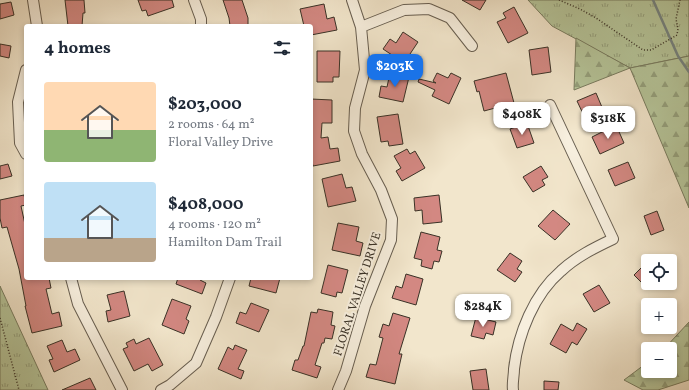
<!DOCTYPE html>
<meta charset="utf-8">
<style>
:root{--surface:#fff;--page:#f6f6f7;--text:#1f2937;--muted:#747a83;--accent:#1a73e8}
body{margin:0;font-family:Vollkorn,serif;background:var(--page);color:var(--text);height:100vh;display:flex;flex-direction:column;font-size:15px;white-space:nowrap}
*{box-sizing:border-box;margin:0}
p{font-size:13px;color:var(--muted)}
.icon{flex:none;width:22px;height:22px;fill:none;stroke:currentColor;stroke-width:2;stroke-linecap:round;stroke-linejoin:round}
.map{position:relative;flex:1;overflow:hidden}
.drawer{position:absolute;left:24px;top:24px;width:289px;height:256px;display:flex;flex-direction:column;background:var(--surface);border-radius:4px;box-shadow:0 2px 6px #0003}
.drawer>*{flex:none}
.buttons{position:absolute;left:641px;top:254px;display:grid;gap:8px}
.buttons a{display:grid;place-items:center;width:36px;height:36px;border-radius:4px;background:var(--surface);box-shadow:0 2px 6px #0003;font-size:20px}
.price{position:absolute;translate:-50% -34px;padding:0 9px;border-radius:8px;background:#fff;color:#222;font-size:13px;line-height:26px;filter:drop-shadow(0 1px 2px #0008)}
.price::after{content:'';position:absolute;left:50%;top:24px;width:12px;height:9px;margin-left:-6px;background:inherit;clip-path:polygon(0 0,100% 0,50% 100%)}
.price.selected{background:var(--accent);color:#fff}
ul{padding:0;list-style:none}
li{display:flex;align-items:center;gap:12px;height:100px;padding:0 20px}
li span{display:grid;place-items:center;flex:none;width:112px;height:80px;border-radius:4px;color:#555}
li>.icon{margin-inline-start:auto}
span .icon{width:48px;height:48px;fill:#fffc;stroke-width:1}
li b{font-size:17px}
h2{display:flex;justify-content:space-between;align-items:center;height:48px;padding:0 20px;font-size:17px}
.map>svg:first-child{display:block}
.grass{fill:url(#grass-tufts);stroke:#787c60}
.forest{fill:url(#forest-firs);stroke:#787c60}
.lines{fill:none;stroke-linecap:round;stroke-linejoin:round}
.stream{stroke:#768583;stroke-width:2.5}
.building{fill:#d38882;stroke:#393126}
.minor-casing{stroke:#675e50;stroke-width:12}
.path{stroke:#393126;stroke-width:1.5;stroke-dasharray:1 2;stroke-linecap:butt}
.minor{stroke:#f7efde;stroke-width:10}
.labels{text-anchor:middle;stroke-width:4;stroke-linejoin:round;paint-order:stroke}
.street-label{font-size:12px;fill:#393126;stroke:#f7efde}
</style>
<div class="map">
<svg width="689" height="390" viewBox="0 0 689 390">
<defs>
<pattern id="grass-tufts" width="24" height="20" patternUnits="userSpaceOnUse"><rect width="24" height="20" fill="#b6c69b"/><path d="M3 7l-1-3M5 7V3M7 7l1-3M15 17l-1-3M17 17v-4M19 17l1-3" fill="none" stroke="#95a17e"/></pattern>
<pattern id="forest-firs" width="22" height="20" patternUnits="userSpaceOnUse"><rect width="22" height="20" fill="#b6c69b"/><path d="M5 1l3.5 6h-7zM16 11l3.5 6h-7z" fill="#95a17e"/></pattern>
</defs>
<rect width="100%" height="100%" fill="#f2e6cc"/>
<filter id="stains"><feTurbulence type="fractalNoise" baseFrequency=".005" numOctaves="4"/><feColorMatrix values="0 0 0 0 .2 0 0 0 0 .09 0 0 0 0 .02 0 0 0 .5 -.17"/></filter>
<radialGradient id="worn" r=".72"><stop offset=".6" stop-color="#630" stop-opacity="0"/><stop offset="1" stop-color="#630" stop-opacity=".3"/></radialGradient>
<path class="grass" d="M528 0H689V56L630 68 552 26Z
M0 286 48 390H0Z"/>
<path class="forest" d="M576 38 630 68 689 56V208L630 68 574 90Z
M689 322V380L658 390H643L624 380 648 362V371H670V349H664Z"/>
<g class="lines">
<path class="stream" d="M653 0 678 56 689 72"/>
</g>
<path class="building" d="M65 0H84L85 13H83L82 26H68Z
M138 0H172L174 7 148 16 146 10 142 11Z
M223 0H242L248 18V26H230L229 18Z
M462 0H486L480 10Z
M11 2 14 15 0 19V4Z
M324 4 327 19 334 17 337 30 311 35V26H304L300 9Z
M514 7 528 33 508 43 497 22 506 18 503 13Z
M403 32 418 42 404 63 383 49 390 39 396 43Z
M0 44 11 46 9 58 0 56Z
M548 47 551 72 532 75 529 50Z
M317 51H340L339 77H333V82H317Z
M390 73 409 77 403 102 379 97 381 86 387 87Z
M437 73 448 78 451 73 461 78 449 104 432 96 435 90 418 82 419 79 436 83 433 81Z
M506 73 514 103 484 111 479 91 477 92 474 81Z
M596 93 604 112 586 120 577 101Z
M311 99 332 100V123H322L321 138 328 137 330 149 338 148 340 161 313 166 311 157Z
M398 114 403 144 389 146 388 141 381 142 377 117Z
M527 123 534 143 517 148 510 129Z
M616 125 624 143 600 154 592 137Z
M407 149 410 154 415 151 425 168 402 181 396 171 401 168 394 156Z
M628 162 635 178 615 186 608 170Z
M8 164 12 176 0 179V166Z
M541 166 548 177 542 180 545 185 533 192 523 177Z
M342 174 346 188 352 187 356 201 328 207 322 179Z
M24 195 26 205 21 206 26 229V278H49L51 288 46 289 52 314 59 312 62 326 32 333 25 306H26L19 269 7 227 2 228 0 218V200Z
M439 195 442 222 423 224 422 210 415 211 414 198Z
M553 210 570 224 555 240 538 226Z
M657 211 664 230 651 235 644 216Z
M338 223 359 227 356 241 363 243 360 256 332 250Z
M421 232 440 237 437 250 442 251 439 262 434 261 432 269 421 266 422 260 414 258Z
M510 253 522 261 517 269 522 272 515 282 497 270Z
M648 261V289L634 275Z
M328 265 348 270 342 293 337 292 336 297 321 293Z
M406 274 423 279 416 305 392 298 396 286 402 288Z
M178 278H201L200 280 206 283 202 294 176 284Z
M251 278H280L276 293 249 286Z
M599 285 610 303 594 312 583 294Z
M124 291 130 316 108 322 106 311 111 310 107 295Z
M172 299 191 306 186 319 189 321 184 334 162 325Z
M251 303 269 310 259 332 236 323 240 312 246 314Z
M318 309 333 312 331 325 335 326 332 339 325 338 324 343H322L315 365 321 367 317 378 292 370 295 360H298L303 346H304L311 312 317 313Z
M393 313 410 318 399 354H402L395 384 366 377 370 364 376 365 383 338 379 337 383 324 389 326Z
M476 317 496 322 493 335 486 333 484 339 471 336Z
M577 323 587 329 577 345 572 342 566 353 550 344 561 324 573 331Z
M149 338 163 365 152 371 148 364 134 371 123 349 128 347 126 343 134 339 136 344Z
M62 340 67 352 75 349 80 360 54 372 49 360 53 359 47 346Z
M235 345 247 350 238 369 244 371 241 379 218 369 228 347 233 350Z
M486 369 489 390H473L470 371Z
M90 378 96 390H62Z
M544 381 559 382 558 390H544Z"/>
<g class="lines">
<defs>
<path id="minor" d="M33 0 37 26
M194 0 201 19V26
M361 27 404 10 429 9 450 18 472 46
M26 70 18 102 20 143 26 154
M71 278 78 304 122 390
M161 390 170 385 196 363 216 317 230 278
M338 390 346 371 365 306 391 240 392 219 381 190 362 154 354 131 355 108 365 70 361 27 352 0
M513 390C512 383 514 376 514 369 518 334 534 294 561 271 576 257 594 248 613 239L550 105"/>
</defs>
<use href="#minor" class="minor-casing"/>
<path class="path" d="M559 0 580 9 596 18 643 50H651L677 35 678 29 676 19 680 0
M0 318 19 390"/>
<use href="#minor" class="minor"/>
</g>
<g class="labels">
<g class="street-label">
<text transform="translate(357 294) rotate(-72)" y="4">FLORAL VALLEY DRIVE</text>
</g>
</g>
<rect width="100%" height="100%" filter="url(#stains)"/>
<rect width="100%" height="100%" fill="url(#worn)"/>
</svg>
<div class="buttons">
<a><svg class="icon" aria-label="locate" viewBox="0 0 24 24"><circle cx="12" cy="12" r="6"/><path d="M12 2v4M12 18v4M2 12h4M18 12h4"/></svg></a>
<a>+</a>
<a>−</a>
</div>
<b class="price selected" style="left:395px;top:88px">$203K</b>
<b class="price" style="left:522px;top:136px">$408K</b>
<b class="price" style="left:608px;top:140px">$318K</b>
<b class="price" style="left:483px;top:328px">$284K</b>
<section class="drawer">
<h2>4 homes<svg class="icon" aria-label="filters" viewBox="0 0 24 24"><path d="M4 7h16M4 17h16"/><circle cx="9" cy="7" r="2"/><circle cx="15" cy="17" r="2"/></svg></h2>
<ul>
<li><span style="background:linear-gradient(#ffd9b3 60%,#8fb573 0)"><svg class="icon" aria-label="home" viewBox="0 0 24 24"><path d="M3 11l9-7 9 7M6 9v11h12V9"/></svg></span><div><b>$203,000</b><p>2 rooms · 64 m²</p><p>Floral Valley Drive</p></div></li>
<li><span style="background:linear-gradient(#bfe0f5 70%,#b9a48a 0)"><svg class="icon" aria-label="home" viewBox="0 0 24 24"><path d="M3 11l9-7 9 7M6 9v11h12V9"/></svg></span><div><b>$408,000</b><p>4 rooms · 120 m²</p><p>Hamilton Dam Trail</p></div></li>
</ul>
</section>
</div>
